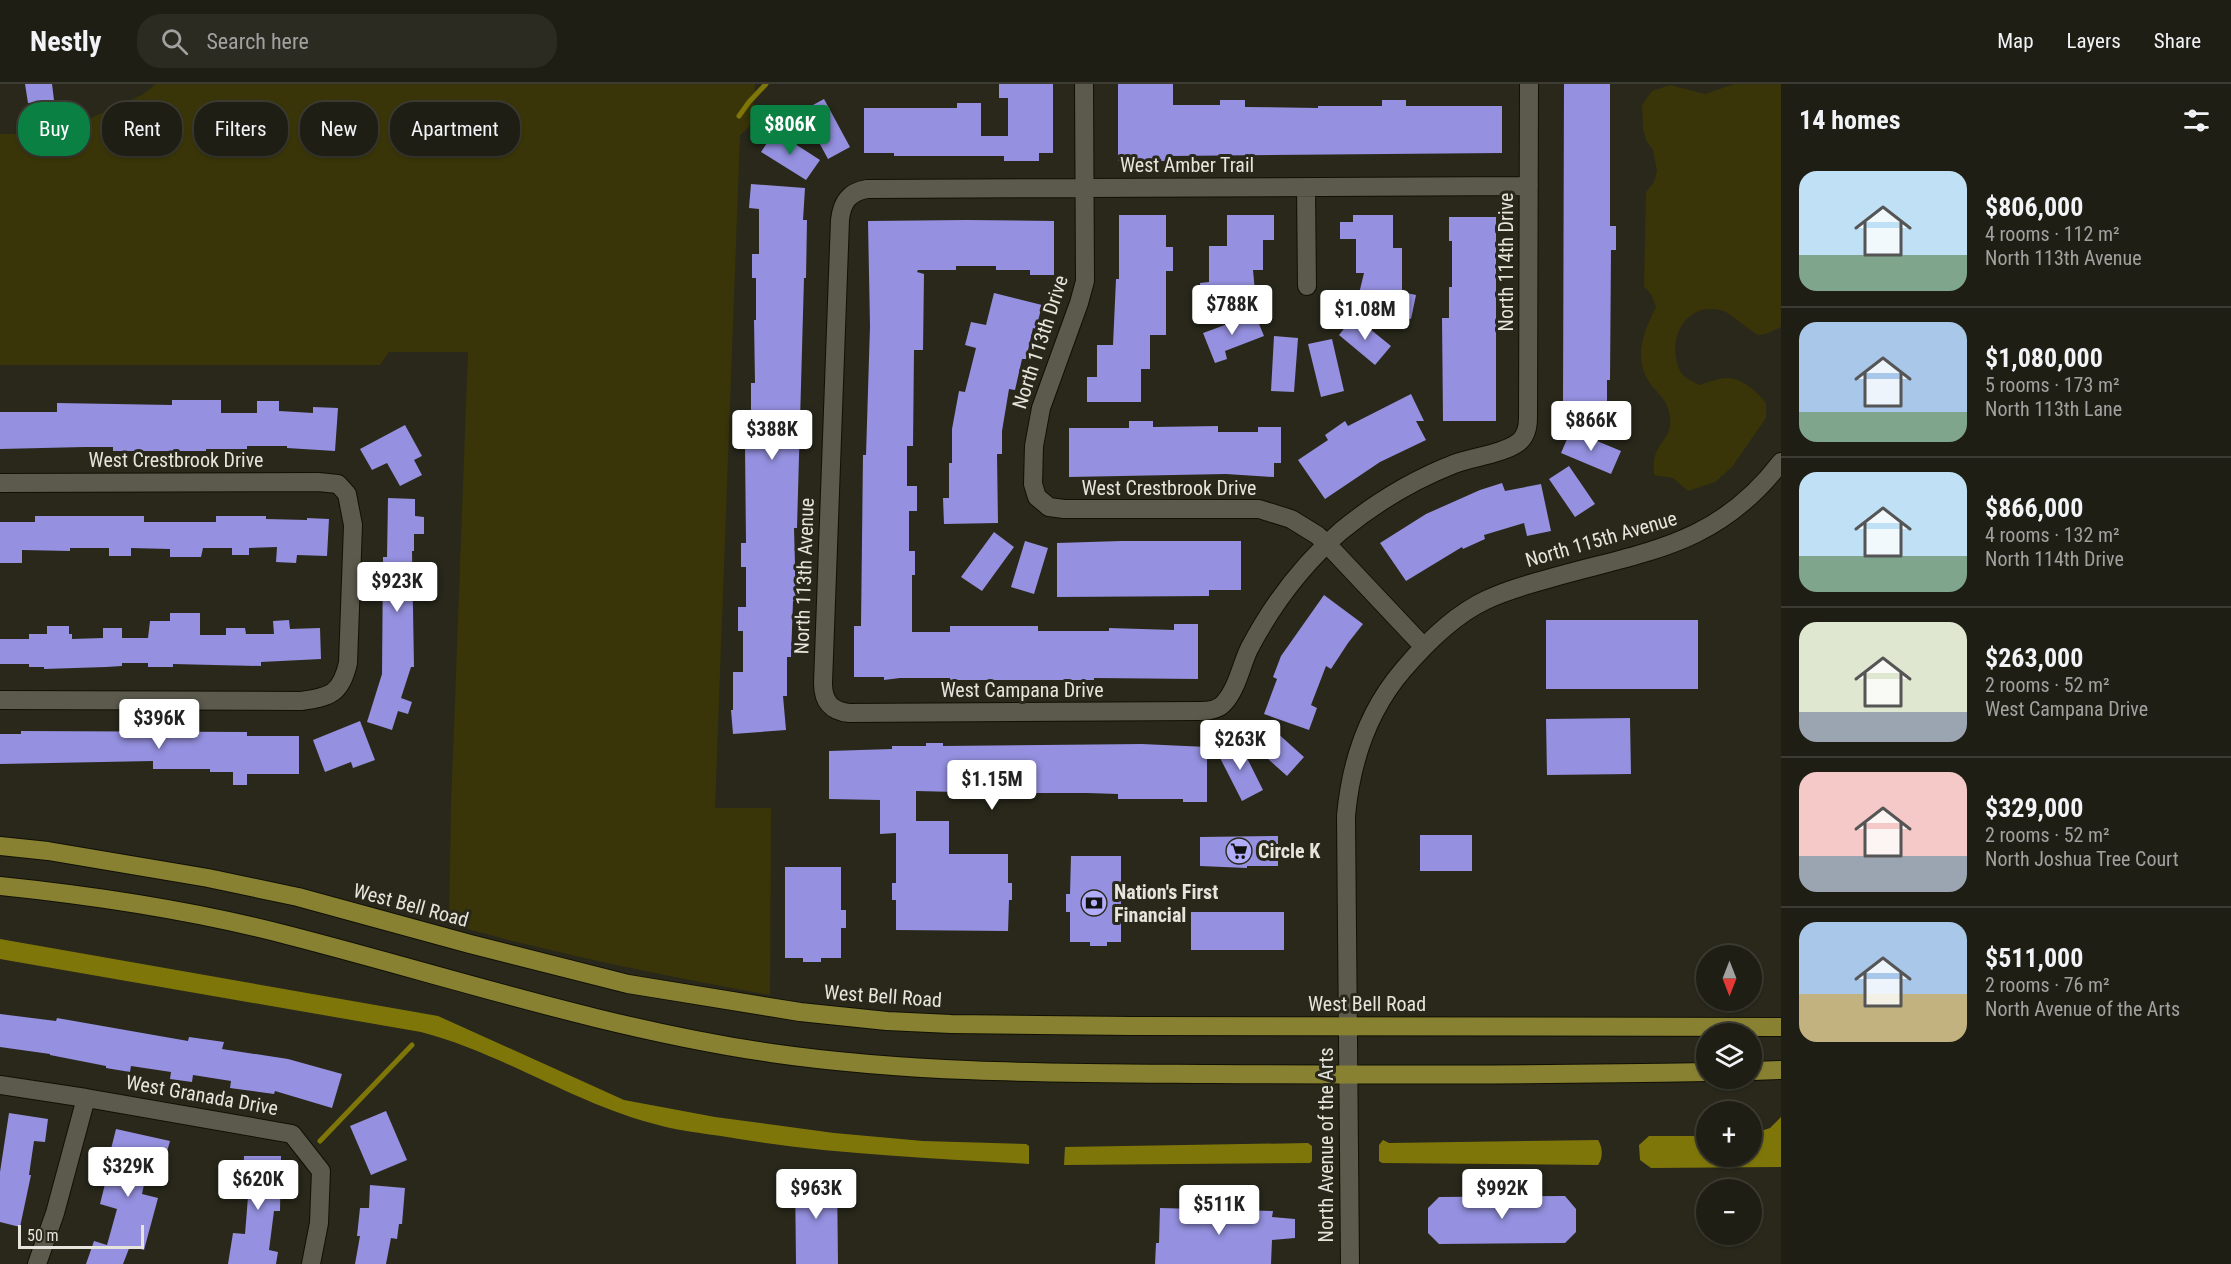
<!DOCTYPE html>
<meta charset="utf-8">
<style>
:root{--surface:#1f1e14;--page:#2c2b22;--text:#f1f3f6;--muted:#a1a2a0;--line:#3c3c34;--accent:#0b8043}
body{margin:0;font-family:"Roboto Condensed",sans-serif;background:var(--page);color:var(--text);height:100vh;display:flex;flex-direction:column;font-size:22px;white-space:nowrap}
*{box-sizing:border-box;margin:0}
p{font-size:20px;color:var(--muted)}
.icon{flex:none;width:33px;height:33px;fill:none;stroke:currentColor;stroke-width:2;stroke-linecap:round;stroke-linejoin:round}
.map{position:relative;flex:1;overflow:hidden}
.panel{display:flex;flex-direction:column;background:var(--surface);width:450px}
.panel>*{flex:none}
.hud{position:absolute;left:18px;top:18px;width:570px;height:54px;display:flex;gap:12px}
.needle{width:39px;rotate:180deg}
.tools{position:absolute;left:1696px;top:861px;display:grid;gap:12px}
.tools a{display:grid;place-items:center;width:66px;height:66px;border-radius:50%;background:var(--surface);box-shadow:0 2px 4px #0004,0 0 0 2px var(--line);font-size:30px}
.scale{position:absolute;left:18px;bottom:15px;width:126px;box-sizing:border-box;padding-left:6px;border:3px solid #e5e5dd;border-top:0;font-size:16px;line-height:21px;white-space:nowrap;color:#e5e5dd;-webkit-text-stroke:4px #29281b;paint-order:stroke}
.price{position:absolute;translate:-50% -51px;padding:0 14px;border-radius:6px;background:#fff;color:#222;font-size:20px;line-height:39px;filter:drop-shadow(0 2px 3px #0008)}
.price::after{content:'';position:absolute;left:50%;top:36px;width:18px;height:14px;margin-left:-9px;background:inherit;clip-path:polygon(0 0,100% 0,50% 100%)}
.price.current{background:var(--accent);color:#fff}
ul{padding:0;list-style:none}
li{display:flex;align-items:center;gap:18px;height:150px;padding:0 18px}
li+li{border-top:2px solid var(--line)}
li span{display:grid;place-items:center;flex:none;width:168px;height:120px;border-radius:18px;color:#555}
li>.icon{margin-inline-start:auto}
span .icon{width:72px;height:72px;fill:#fffc;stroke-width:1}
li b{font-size:26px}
h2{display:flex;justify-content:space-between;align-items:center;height:72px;padding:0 18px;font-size:26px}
.tag{padding:0 21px;border-radius:24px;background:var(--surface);box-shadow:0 2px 4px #0004,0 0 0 2px var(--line);font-size:21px;line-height:54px}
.tag.current{background:var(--accent);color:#fff}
header{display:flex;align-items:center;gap:36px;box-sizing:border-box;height:84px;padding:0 30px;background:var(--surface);border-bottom:2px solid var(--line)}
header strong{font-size:28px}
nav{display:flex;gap:33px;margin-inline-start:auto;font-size:21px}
.search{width:420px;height:54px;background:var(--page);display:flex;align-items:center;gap:15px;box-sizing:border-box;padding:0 21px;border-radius:24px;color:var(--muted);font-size:22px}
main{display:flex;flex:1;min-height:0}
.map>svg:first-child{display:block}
.green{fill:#393508}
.water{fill:#7f760a}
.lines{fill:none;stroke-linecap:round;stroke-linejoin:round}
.stream{stroke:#7f760a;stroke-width:5}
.building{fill:#9590df}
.minor-casing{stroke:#111005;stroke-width:20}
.major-casing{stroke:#111005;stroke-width:20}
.minor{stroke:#5b5a4c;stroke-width:18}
.major{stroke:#888132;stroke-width:18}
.labels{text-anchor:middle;stroke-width:6;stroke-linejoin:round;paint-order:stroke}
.street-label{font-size:20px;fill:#e5e5dd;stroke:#29281b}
.poi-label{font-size:20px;font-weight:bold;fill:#e5e5dd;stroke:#29281b;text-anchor:start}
</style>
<header>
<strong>Nestly</strong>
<div class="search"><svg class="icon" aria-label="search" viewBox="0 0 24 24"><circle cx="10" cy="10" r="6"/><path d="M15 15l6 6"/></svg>Search here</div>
<nav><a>Map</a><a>Layers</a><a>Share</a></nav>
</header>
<main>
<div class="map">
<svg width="1781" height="1180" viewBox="0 0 1781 1180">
<rect width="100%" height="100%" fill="#29281b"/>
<path class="green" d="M156 0H755L752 40 740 51 715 724H771L770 911C661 891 557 870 449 840L451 724 468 268H389L380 281H0V50H55L142 11Z
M1734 0H1781V243L1766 250 1758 251C1751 247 1729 229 1724 227 1692 217 1671 244 1676 274 1677 279 1679 287 1683 291 1687 295 1694 298 1699 301 1707 299 1718 294 1727 294 1742 294 1757 308 1766 319V334L1732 383 1715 398 1688 407 1673 394 1654 391C1654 385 1653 378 1655 372 1660 356 1672 353 1670 334 1668 317 1662 314 1652 302 1632 276 1643 249 1656 223L1652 212 1644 202 1646 108 1654 98 1657 87 1653 66 1646 56 1643 44 1642 21 1652 7 1670 1 1705 10Z"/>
<path class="water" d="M0 855 438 932 624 1016 715 1033 834 1049 923 1057 1026 1060 1029 1062V1080C926 1074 823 1070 721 1052 701 1049 681 1047 662 1042 578 1022 505 970 421 948L0 875Z
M1781 1033V1083L1651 1084 1640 1076 1639 1061 1649 1052H1707V1072H1752V1050L1770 1044Z
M1383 1056 1389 1059 1598 1056C1603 1064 1603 1074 1598 1081L1382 1079 1379 1077V1061Z
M1308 1059 1312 1062V1077L1310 1079 1064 1081 1065 1063Z"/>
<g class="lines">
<path class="stream" d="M739 32 749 18 766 0
M320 1057 412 961"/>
</g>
<path class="building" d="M25 0H52L54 16 28 19Z
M999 0H1053V69H1039V77H1004V72H894V69H864V24H957V19H981V52H1008V14H999Z
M1118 0H1173V21H1220V16H1245V23L1318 24V22H1382V16H1406V22H1502V69L1171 72V77H1118Z
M1564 0H1610V142H1616V166H1611L1610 296H1607V329H1572V320H1563Z
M824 15 850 63 828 75 802 27Z
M775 47 820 76 806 96 761 68Z
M751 100 805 104 803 136H807L806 194H804L797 444H794L796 517H793L791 573H787V612H783L786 646 733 650 731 626H733V588H743V547H738V523H746V483H741V459H746L745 362H751V299H755L754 236H756V194H752V170H759V125L749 124Z
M1119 131H1166V163H1173V187H1166V251H1150V285H1141V318H1087V293H1097V261H1113L1116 195H1119Z
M1227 131H1274V156H1263V186H1253L1256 219 1202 224 1200 199 1209 198V162H1227Z
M1353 131H1393V164H1402V208L1416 211 1411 235 1356 222 1364 189H1356V155H1340V138H1353Z
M1449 133H1496V337H1443L1442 234H1449V203H1452V157H1449Z
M966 136 1054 137V191H1030V186H996V182H956V186H918L917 188 924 190 923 266H914L913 362H907V402H917V427H909V467H915V491H912V548H950V542H1038V547H1109V544L1174 546V540H1198V595L1094 594V596H950V594H900L884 596V593H854V542H861L863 371H866L870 242 868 137Z
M994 209 1042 221 1036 245 1033 244 1026 275H1022L1015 306 1009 305 1002 347V370H997L998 439 944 440 943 414H949V379H952V345L959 307 965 308 976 264 965 261 971 238 986 241Z
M1255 230 1264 252 1225 267 1227 275 1215 279 1203 249Z
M1354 232 1391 262 1375 281 1339 251Z
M1274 252 1298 254 1294 308 1271 307Z
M1332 255 1344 307 1321 313 1308 260Z
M1411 310 1424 337H1416L1426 356 1380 378 1325 415 1298 376 1328 356 1325 351 1345 337 1348 342Z
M172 316H221V329H257V317H279V327L313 329V323L338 324 335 367 287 364V362H247V365H206V367H113V363H85L0 365V328H57V319L172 321Z
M1129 337H1153V343L1218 342V348H1258V343H1281V379H1274V393L1226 390 1069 393V344H1129Z
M405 341 422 372 414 376 422 391 400 402 387 379 372 386 360 365Z
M1571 346 1621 367 1611 390 1561 369Z
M1569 382 1595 420 1575 433 1549 395Z
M1502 399 1505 407 1541 400 1551 447 1527 452 1524 439 1484 451 1485 455 1463 465 1462 463 1406 497 1380 459 1426 430 1480 406Z
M388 414 415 415V432L424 433V450H414V467H412L414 583H411L401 614 412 618 408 630 398 627 392 646 367 638 382 590 383 473H387Z
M35 432H144V438H216V432H266V435L307 436V434L329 435 327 472 297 471 296 479 276 478 277 463 249 464V471H232V464H203L201 473H170V465L131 464V472H109V464H70V467L22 466V479H0V438H35Z
M994 448 1014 463 982 507 961 493Z
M1025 457 1048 464 1034 510 1011 503Z
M1121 457H1241V506H1209V512L1057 513V459Z
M1324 511 1363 540 1348 559 1331 585 1326 582 1311 621 1317 624 1309 646 1264 630 1277 595 1273 593 1281 572Z
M170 529H200V551H226V544H245L246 550H274L273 537 289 536 290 545 320 544 321 575 261 578V582L173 580V583H148V579H122V582L106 583 44 585V583H29V580H0V555H29V550H47V542H69V550H72V555L103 554V544H122V554H148L150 537H170Z
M1546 536H1698V605H1546Z
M1630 634 1631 690 1547 691 1546 635Z
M360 637 375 676 353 684 351 678 325 688 313 656Z
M1265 638 1304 673 1287 692 1248 657Z
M21 647 247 648V652H299V690H247V701H233V688H210V685H153V677L0 680V650H21Z
M1239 658 1263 706 1242 717 1217 668Z
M926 659H943V662L1142 660 1207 663V718H1183V715H1118V710L1087 709H1012V715H957V708L916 707V737H949V770H1008V799H1012V816H1009L1008 847 896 846V816H892V799H896V749L880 750V716L829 715V667L892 665V662H926Z
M1420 751H1472V787H1420Z
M1278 752V782H1247V784L1200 782V753Z
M1071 772H1121V858H1107V862H1090V858H1070V828H1066V810H1070Z
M785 783H841V826H846V844H841V874H821V878H803V874H785Z
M1191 828H1284V866H1191Z
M0 930 56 937 57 934 188 957 189 953 224 958 222 965 288 975 342 990 332 1024 275 1007 274 1010 230 1004 231 997 193 991 192 998 170 995 171 988 131 982 130 988 106 984V982L50 971V970L0 963Z
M386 1027 407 1076 371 1091 350 1042Z
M9 1029 48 1035 45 1058 34 1057 29 1091H31L20 1143 0 1138V1088Z
M116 1045 170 1057 166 1071 151 1068 142 1110 158 1114 144 1166 130 1162 123 1180H86L94 1157 107 1161 117 1125 100 1120 105 1100 111 1101 119 1067 111 1065Z
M244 1072H281L280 1127H274L269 1166 278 1168 276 1180H228L233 1149 245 1150 248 1113H243Z
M795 1092H837L838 1180H796Z
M370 1101 405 1104 402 1140H399L397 1155 391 1154 386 1180H355L360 1152H357L360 1124H369Z
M1565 1112 1576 1125V1148L1565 1159 1439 1160 1428 1149V1124L1439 1113Z
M1160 1124 1273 1127 1272 1133 1295 1135V1154L1272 1156 1271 1180H1155L1156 1159H1159Z"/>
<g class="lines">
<defs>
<path id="minor" d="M1084 0 1085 197 1079 219 1041 324 1034 362 1033 400 1037 413 1049 423 1064 425H1259L1291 435 1317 451 1327 460 1423 562
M1529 0 1528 334C1528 343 1526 352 1519 358 1503 370 1473 373 1454 380 1413 396 1375 419 1341 447 1303 480 1272 521 1249 565 1241 582 1237 605 1224 619 1218 626 1209 627 1200 627L849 629C831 627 823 617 823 599L840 136C842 118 849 108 867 105L1529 102
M1306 103 1307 202
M0 399 318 398 338 400 347 410 353 441 348 579C341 610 330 613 301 617L0 616
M0 1001 86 1014 292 1050 321 1087 319 1139 311 1180
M37 1180 55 1129 86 1014
M1350 1180 1346 732C1351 677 1367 628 1403 586 1426 559 1454 531 1486 516 1507 506 1529 500 1551 494 1646 467 1717 462 1781 378"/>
<path id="major" d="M0 762 48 767 208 794 298 813 470 860 628 900 800 928 887 937 951 940 1131 942 1781 943
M0 802C97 812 196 827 291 852 450 893 607 945 771 969 917 990 1065 989 1212 990 1377 991 1542 991 1707 988
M1752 987 1781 986"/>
</defs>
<use href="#minor" class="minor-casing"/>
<use href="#major" class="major-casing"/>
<use href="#minor" class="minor"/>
<use href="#major" class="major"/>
</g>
<defs>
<symbol id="supermarket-disc" viewBox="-11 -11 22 22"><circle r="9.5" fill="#b1adfa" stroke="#29281b"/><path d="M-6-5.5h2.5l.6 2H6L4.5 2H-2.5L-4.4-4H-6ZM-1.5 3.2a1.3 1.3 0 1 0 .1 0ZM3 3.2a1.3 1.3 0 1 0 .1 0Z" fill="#111"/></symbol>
<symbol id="bank-disc" viewBox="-11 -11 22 22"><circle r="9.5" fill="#b1adfa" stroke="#29281b"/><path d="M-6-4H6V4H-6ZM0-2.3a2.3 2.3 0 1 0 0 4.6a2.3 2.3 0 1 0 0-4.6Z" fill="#111"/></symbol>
</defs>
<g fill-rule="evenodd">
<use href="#supermarket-disc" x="1224" y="752" width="30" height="30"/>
<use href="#bank-disc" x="1079" y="804" width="30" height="30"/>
</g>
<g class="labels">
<g class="street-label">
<text x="1187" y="88">West Amber Trail</text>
<text transform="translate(1506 178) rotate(-90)" y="7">North 114th Drive</text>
<text transform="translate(1040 258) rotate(-72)" y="7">North 113th Drive</text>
<text x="176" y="383">West Crestbrook Drive</text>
<text x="1169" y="411">West Crestbrook Drive</text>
<text transform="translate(1601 455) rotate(-16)" y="7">North 115th Avenue</text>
<text transform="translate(804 492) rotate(-88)" y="7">North 113th Avenue</text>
<text x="1022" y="613">West Campana Drive</text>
<text transform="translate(411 821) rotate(15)" y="7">West Bell Road</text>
<text transform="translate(883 912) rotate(4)" y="7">West Bell Road</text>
<text x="1367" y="927">West Bell Road</text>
<text transform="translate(202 1011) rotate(10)" y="7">West Granada Drive</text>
<text transform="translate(1326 1061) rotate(-90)" y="7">North Avenue of the Arts</text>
</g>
<g class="poi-label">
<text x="1258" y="774">Circle K</text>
<text x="1114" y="815">Nation's First<tspan x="1114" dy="23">Financial</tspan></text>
</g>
</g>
</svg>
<div class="tools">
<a><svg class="needle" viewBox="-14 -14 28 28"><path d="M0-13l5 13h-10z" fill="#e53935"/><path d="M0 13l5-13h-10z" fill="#a1a2a0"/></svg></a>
<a><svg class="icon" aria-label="layers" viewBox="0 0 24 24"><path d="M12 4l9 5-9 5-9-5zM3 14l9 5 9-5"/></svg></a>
<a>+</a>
<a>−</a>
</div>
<div class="scale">50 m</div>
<b class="price current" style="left:790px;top:72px">$806K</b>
<b class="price" style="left:1232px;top:252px">$788K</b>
<b class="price" style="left:1365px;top:257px">$1.08M</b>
<b class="price" style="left:1591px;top:368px">$866K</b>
<b class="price" style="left:772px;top:377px">$388K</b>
<b class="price" style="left:397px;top:529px">$923K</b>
<b class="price" style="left:159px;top:666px">$396K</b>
<b class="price" style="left:1240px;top:687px">$263K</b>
<b class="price" style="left:992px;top:727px">$1.15M</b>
<b class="price" style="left:128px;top:1114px">$329K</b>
<b class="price" style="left:258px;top:1127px">$620K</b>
<b class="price" style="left:816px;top:1136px">$963K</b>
<b class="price" style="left:1502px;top:1136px">$992K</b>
<b class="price" style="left:1219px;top:1152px">$511K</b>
<div class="hud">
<a class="tag current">Buy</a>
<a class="tag">Rent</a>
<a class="tag">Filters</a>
<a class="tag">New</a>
<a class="tag">Apartment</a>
</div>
</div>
<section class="panel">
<h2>14 homes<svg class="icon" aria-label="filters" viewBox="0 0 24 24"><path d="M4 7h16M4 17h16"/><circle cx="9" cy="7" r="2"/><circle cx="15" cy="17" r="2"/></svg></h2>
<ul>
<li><span style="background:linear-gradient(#bfe0f5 70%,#7fa58c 0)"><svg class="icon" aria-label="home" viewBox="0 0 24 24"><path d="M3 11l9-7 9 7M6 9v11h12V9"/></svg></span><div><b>$806,000</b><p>4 rooms · 112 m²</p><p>North 113th Avenue</p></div></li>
<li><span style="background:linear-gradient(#a9c7e8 75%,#7fa58c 0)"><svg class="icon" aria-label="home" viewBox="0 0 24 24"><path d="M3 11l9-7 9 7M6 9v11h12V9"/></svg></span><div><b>$1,080,000</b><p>5 rooms · 173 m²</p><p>North 113th Lane</p></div></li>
<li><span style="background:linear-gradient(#bfe0f5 70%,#7fa58c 0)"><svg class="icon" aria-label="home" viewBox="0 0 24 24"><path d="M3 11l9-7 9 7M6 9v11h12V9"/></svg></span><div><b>$866,000</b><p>4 rooms · 132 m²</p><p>North 114th Drive</p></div></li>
<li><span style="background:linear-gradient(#dfe7d0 75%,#9aa5b1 0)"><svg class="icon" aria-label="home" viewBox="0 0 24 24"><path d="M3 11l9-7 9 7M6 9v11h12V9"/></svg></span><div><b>$263,000</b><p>2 rooms · 52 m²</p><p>West Campana Drive</p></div></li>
<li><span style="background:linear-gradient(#f6c9c9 70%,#9aa5b1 0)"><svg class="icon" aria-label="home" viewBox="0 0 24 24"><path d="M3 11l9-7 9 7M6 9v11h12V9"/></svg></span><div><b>$329,000</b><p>2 rooms · 52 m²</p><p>North Joshua Tree Court</p></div></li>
<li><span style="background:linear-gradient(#a9c7e8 60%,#c2b280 0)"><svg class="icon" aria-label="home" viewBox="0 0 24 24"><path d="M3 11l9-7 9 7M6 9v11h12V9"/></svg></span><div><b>$511,000</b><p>2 rooms · 76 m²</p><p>North Avenue of the Arts</p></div></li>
</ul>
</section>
</main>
